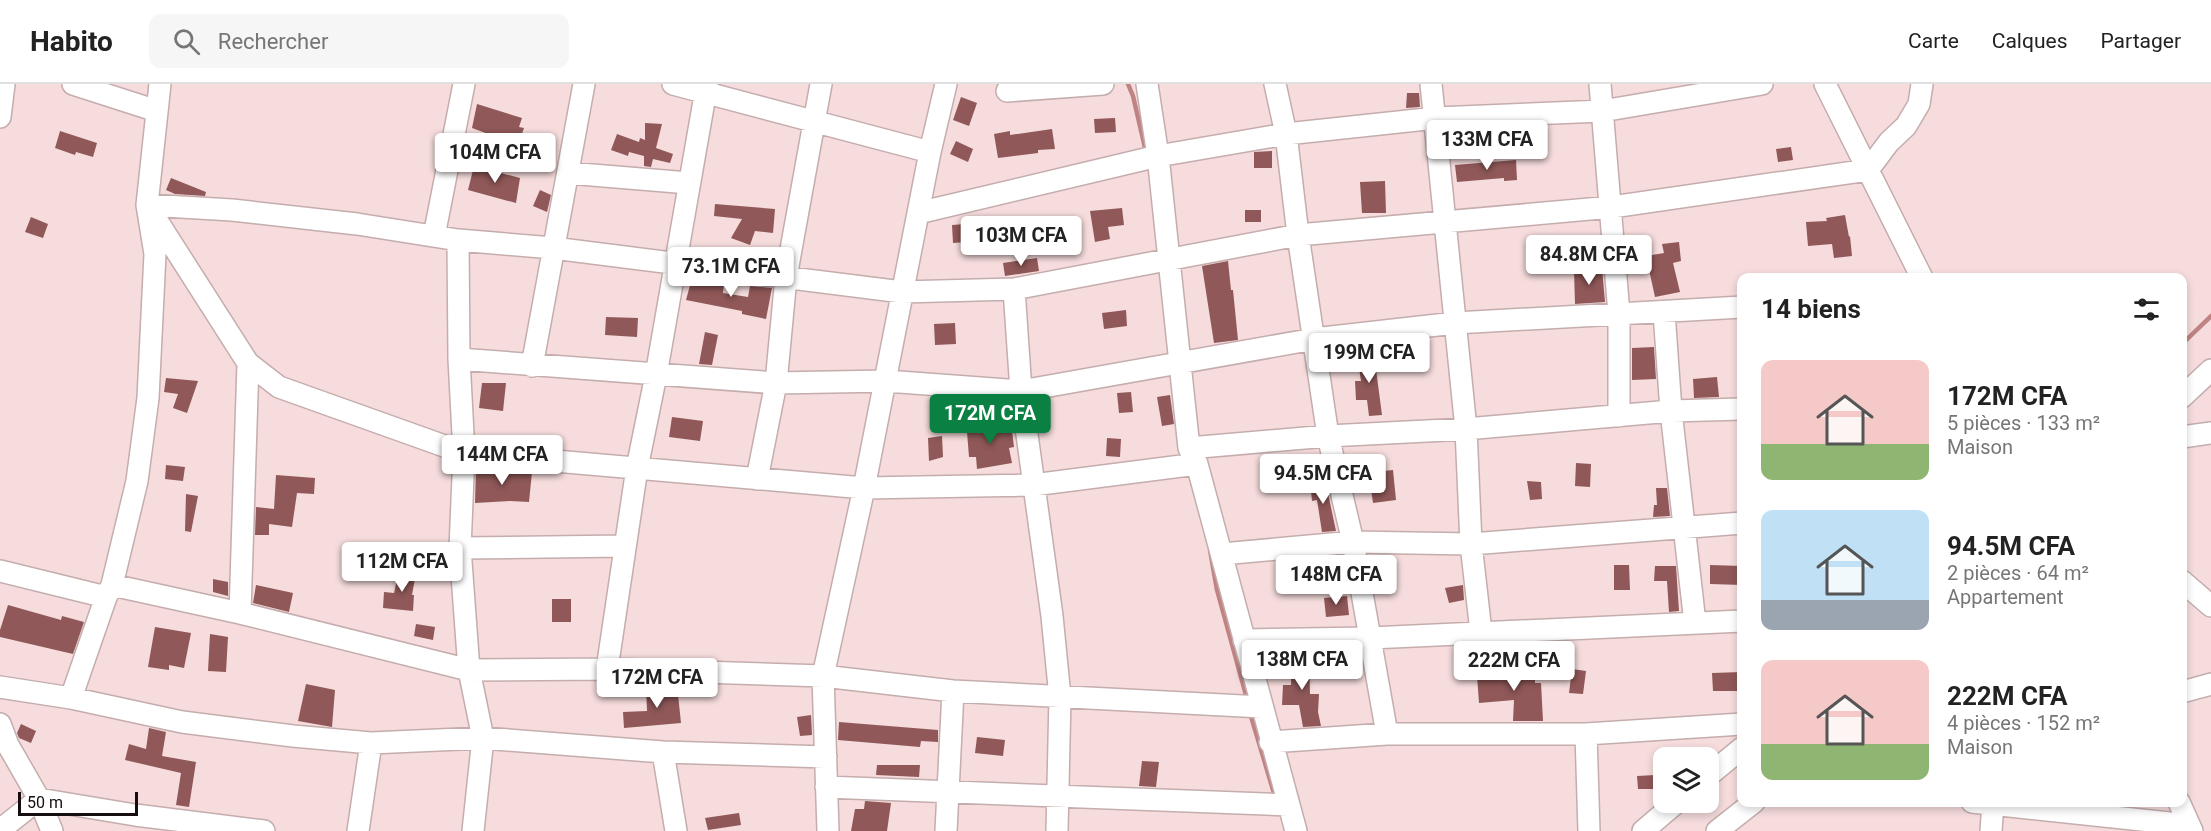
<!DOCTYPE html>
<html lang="fr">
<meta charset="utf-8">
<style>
:root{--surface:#fff;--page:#f6f6f6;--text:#222;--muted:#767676;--line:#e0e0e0;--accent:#0b8043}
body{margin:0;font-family:Roboto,sans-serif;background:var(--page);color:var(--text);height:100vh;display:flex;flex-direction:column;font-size:22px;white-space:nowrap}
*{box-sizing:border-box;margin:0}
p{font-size:20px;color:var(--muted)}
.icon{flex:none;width:33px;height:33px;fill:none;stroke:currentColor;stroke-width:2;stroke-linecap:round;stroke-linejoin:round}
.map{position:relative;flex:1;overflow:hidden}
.details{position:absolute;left:1737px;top:189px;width:450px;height:534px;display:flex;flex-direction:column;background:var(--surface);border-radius:12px;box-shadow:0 3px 9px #0003}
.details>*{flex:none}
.buttons{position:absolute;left:1653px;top:663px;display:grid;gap:12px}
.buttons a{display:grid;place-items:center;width:66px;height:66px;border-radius:12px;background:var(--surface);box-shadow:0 3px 9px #0003;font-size:30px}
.scale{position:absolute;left:18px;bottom:15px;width:120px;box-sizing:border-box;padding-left:6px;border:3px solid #160e0e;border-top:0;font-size:16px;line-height:21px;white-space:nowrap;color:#160e0e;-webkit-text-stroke:4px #fff;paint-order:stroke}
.price{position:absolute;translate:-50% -51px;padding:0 14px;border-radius:6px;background:#fff;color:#222;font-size:20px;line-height:39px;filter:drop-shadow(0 2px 3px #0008)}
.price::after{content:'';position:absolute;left:50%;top:36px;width:18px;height:14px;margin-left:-9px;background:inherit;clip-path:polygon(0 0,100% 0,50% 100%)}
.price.current{background:var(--accent);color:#fff}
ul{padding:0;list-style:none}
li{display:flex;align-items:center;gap:18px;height:150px;padding:0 24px}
li span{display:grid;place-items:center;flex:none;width:168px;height:120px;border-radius:12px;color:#555}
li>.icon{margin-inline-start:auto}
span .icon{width:72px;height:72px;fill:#fffc;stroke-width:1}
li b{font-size:26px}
h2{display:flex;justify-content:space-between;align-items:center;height:72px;padding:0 24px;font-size:26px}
header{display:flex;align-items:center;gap:36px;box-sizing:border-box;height:84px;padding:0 30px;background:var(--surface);border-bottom:2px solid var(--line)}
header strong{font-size:28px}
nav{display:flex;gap:33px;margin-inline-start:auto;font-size:21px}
.search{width:420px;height:54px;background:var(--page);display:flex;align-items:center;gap:15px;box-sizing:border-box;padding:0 21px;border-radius:12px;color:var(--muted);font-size:22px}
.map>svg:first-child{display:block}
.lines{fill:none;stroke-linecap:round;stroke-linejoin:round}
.stream{stroke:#c08383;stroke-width:4.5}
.building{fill:#905858}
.minor-casing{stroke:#c5adad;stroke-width:24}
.minor{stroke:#fff;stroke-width:21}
</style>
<header>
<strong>Habito</strong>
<div class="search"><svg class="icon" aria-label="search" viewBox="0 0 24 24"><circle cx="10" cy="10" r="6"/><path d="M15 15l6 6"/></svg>Rechercher</div>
<nav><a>Carte</a><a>Calques</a><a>Partager</a></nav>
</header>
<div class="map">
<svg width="2211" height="747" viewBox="0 0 2211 747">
<rect width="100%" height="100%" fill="#f6dcdc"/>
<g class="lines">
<path class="stream" d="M1128 0 1133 12 1146 68
M2182 260 2211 232
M1210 466 1217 506 1247 615
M1250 629 1276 716"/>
</g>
<path class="building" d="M1407 9H1419L1420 23 1406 24Z
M961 13 977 19 969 42 953 36Z
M477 20 522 34 519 43 524 44 518 61 472 44Z
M1115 34 1116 48 1095 49 1094 35Z
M645 39 662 40 656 64 673 70 670 79 653 75 651 83 644 82V72L629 68 628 72 611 66 617 50 639 58 640 54 645 56Z
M1052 45 1055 65 1038 66V69L998 74 994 50 1010 47V51Z
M60 47 97 59 93 73 76 68 75 71 55 64Z
M956 57 973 65 968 78 950 70Z
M1791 63 1793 76 1778 78 1776 65Z
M1272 67V84H1254V68Z
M1516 76 1517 96 1504 97V94L1457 98 1455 81Z
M474 82 520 94 516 119 468 106Z
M171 94 206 108 205 112 175 110 166 106Z
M1385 97 1386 129H1362L1360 98Z
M540 106 551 111 547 128 533 122Z
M715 120 775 125 773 149 755 147 750 161 731 154 742 135 714 132Z
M1122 124 1124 141 1108 143 1110 155 1095 158 1090 127Z
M1245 126H1261V138H1245Z
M1845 131 1849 153 1850 152 1852 172 1834 174 1832 160 1808 162 1806 138 1827 137 1826 134Z
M31 133 48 140 43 154 25 148Z
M979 139 980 157 953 159 952 141Z
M1679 158 1681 177 1673 179 1680 208 1655 213 1646 172 1664 169 1662 160Z
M696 163 729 167 728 173 695 169Z
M1037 174 1039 187 1005 192 1003 179Z
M1228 177 1231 206H1233L1238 256 1214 259 1202 182Z
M1602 184 1605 218 1575 220 1574 187Z
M692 194 724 198 723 209 748 213 750 202 772 204 766 235 742 230V227L686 216Z
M1126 226 1127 242 1104 245 1102 229Z
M606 233 638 234 637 253 605 251Z
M955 239 956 260 935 261 934 240Z
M705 248 718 251 712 281 699 280Z
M1654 263 1656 295 1632 296V264Z
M1374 270 1382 331 1369 332 1367 316H1356L1355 297H1361L1357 271Z
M1717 293 1719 313 1694 314 1693 295Z
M166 294 198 297 187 329 173 324 178 310 164 308Z
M482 299H506L503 327 479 324Z
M1131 308 1133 328 1119 329 1117 309Z
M1170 311 1174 340 1162 342 1157 313Z
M672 333 703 337 700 357 669 353Z
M998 337V349L1012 347 1014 363 1009 364 1012 379 977 385 976 373H969L967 348 976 347 973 340Z
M942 352 943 373 929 377 928 354Z
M1107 354 1121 355 1120 373 1106 372Z
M1576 379 1591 380 1590 403 1575 402Z
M166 381 185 383 183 397 165 395Z
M476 383 532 388 529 418 510 417 475 419Z
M1393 386 1396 416 1373 419 1371 405H1375L1373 388Z
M276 391 315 394 314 410 297 409 292 443 269 440V451H255L256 423 274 425Z
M1325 395 1336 447 1322 448 1317 416 1312 417 1310 397Z
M1527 397 1541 398 1542 415 1530 416Z
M1656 404H1667L1670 432 1653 433 1654 421H1657Z
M186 410 198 412 191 448 185 447Z
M1614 481H1629L1630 506H1614Z
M1710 481 1742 482V501L1710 500Z
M1655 482H1676L1679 527 1669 528 1667 497H1654Z
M399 486 416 489 412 511H414L413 527 383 524 384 508 394 509Z
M213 495 228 498V512L213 508Z
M256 501 293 509 289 528 253 519Z
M1463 501 1464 516 1449 519 1445 504Z
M1347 512 1349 531 1326 533 1324 514Z
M552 515H571V538H552Z
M8 521 61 536 62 532 84 538 73 570 0 553V546Z
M416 540 435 543 433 556 414 552Z
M155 543 191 549 184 584 169 581V586L148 583Z
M210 550 228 553 226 588 208 587Z
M1292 568 1309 569 1310 610H1319L1318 628 1321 642 1303 643 1299 621H1282L1283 601H1291Z
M1502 584H1535V599H1541L1543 637H1513L1514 616 1479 619 1477 592 1502 591Z
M1572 585 1586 587 1583 610 1569 609Z
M1742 588V607H1713L1712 589Z
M306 600 335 606 332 643 298 637Z
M677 601 681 639 624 644 623 628 647 627 646 603Z
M811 631 812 651 800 652 797 633Z
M839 638 938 646V658L921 657 920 663 838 656Z
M21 640 36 647 31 659 19 654 17 649Z
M149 644 166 648 162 672 196 678 189 723 176 721 181 689 125 676 129 660 146 665Z
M977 653 1005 656 1003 672 975 669Z
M1142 677 1159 678 1156 703 1139 702Z
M877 681H920L919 693 876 691Z
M1655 691 1656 705H1638L1637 692Z
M865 717 891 719 887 747H851L855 725H864Z
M739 729 741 741 708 746 705 734Z"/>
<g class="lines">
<defs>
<path id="minor" d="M73 0 157 27
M673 0 930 68
M1147 0 1158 72 1189 364 1197 380 1296 747
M1275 0 1286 50 1298 151 1328 352 1353 458 1387 650
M1431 0 1466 345 1471 460 1481 548
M1600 0 1619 230V332
M1825 0 1922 194
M1007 7 1103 0
M0 33 4 0
M568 89 689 99
M918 129 1158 72 1286 50 1436 34 1602 27 1762 0
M434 152 464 0
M458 156 459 275 464 369 460 464 469 586 483 654 473 747
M1014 205 1021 307 1052 532 1060 613 1057 747
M1664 228 1671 327 1695 539
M459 275 776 299 886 297 1021 307 1314 255 1455 239 1742 223
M248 279 279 303 464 369 864 404 1033 401 1197 380
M532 282 584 0
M2182 313 2211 286
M2182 353 2211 349
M1189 364 1328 352 1466 345 1671 327 1742 325
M757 395 776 299 786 193 821 0
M460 464 625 462
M1222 470 1353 458 1471 460 1742 439
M0 487 106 513
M2182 497 2211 522
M112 501 240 529 469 586 607 585 823 592 953 607 1262 623
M240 529 248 279 147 121 232 126 357 140 458 156 553 164 902 208 1014 205 1298 151 1612 123 1868 86 1889 58 1906 42 1919 20 1922 0
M1244 556 1370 554 1742 537
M607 585 637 384 656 291 707 0
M0 603 71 614 182 638 293 652 371 659 483 654 663 668 826 673
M2182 608 2211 600
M71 614 106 513 112 501 137 397 148 314 155 170 147 121 160 0
M0 640 8 661 39 715 52 747
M1586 650 1589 747
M1270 658 1387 650H1586L1742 640
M663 668 676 747
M1708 692 1742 664
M826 703 1289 721
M1972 718 2188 741
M2179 718 2192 747
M0 746 39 715 135 731 264 747
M358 747 371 659
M828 747 823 592 864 404 930 68 946 0
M946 747 953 607
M1643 747 1677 718
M1717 747 1754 718
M1991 747 1993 718"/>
</defs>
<use href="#minor" class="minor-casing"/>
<use href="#minor" class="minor"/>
</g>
</svg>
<div class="buttons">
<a><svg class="icon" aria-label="layers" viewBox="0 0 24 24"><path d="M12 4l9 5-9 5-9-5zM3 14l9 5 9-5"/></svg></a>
</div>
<div class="scale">50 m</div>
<b class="price" style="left:1487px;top:87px">133M CFA</b>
<b class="price" style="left:495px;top:100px">104M CFA</b>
<b class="price" style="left:1021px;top:183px">103M CFA</b>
<b class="price" style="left:1589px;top:202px">84.8M CFA</b>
<b class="price" style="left:731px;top:214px">73.1M CFA</b>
<b class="price" style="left:1369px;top:300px">199M CFA</b>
<b class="price current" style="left:990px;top:361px">172M CFA</b>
<b class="price" style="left:502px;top:402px">144M CFA</b>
<b class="price" style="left:1323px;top:421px">94.5M CFA</b>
<b class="price" style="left:402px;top:509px">112M CFA</b>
<b class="price" style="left:1336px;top:522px">148M CFA</b>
<b class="price" style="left:1302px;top:607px">138M CFA</b>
<b class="price" style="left:1514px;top:608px">222M CFA</b>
<b class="price" style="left:657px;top:625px">172M CFA</b>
<section class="details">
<h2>14 biens<svg class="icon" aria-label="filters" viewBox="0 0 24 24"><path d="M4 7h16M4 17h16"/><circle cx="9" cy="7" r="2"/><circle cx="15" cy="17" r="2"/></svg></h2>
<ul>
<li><span style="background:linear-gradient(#f6c9c9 70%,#8fb573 0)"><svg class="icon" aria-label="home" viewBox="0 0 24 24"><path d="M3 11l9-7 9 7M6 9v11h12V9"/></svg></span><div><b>172M CFA</b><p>5 pièces · 133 m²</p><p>Maison</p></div></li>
<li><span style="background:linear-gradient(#bfe0f5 75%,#9aa5b1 0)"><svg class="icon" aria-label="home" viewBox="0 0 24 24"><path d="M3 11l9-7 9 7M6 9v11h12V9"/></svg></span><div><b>94.5M CFA</b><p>2 pièces · 64 m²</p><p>Appartement</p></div></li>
<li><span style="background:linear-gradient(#f6c9c9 70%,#8fb573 0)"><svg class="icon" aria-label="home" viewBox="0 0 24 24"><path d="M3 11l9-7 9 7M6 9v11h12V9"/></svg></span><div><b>222M CFA</b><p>4 pièces · 152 m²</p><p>Maison</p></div></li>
</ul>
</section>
</div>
